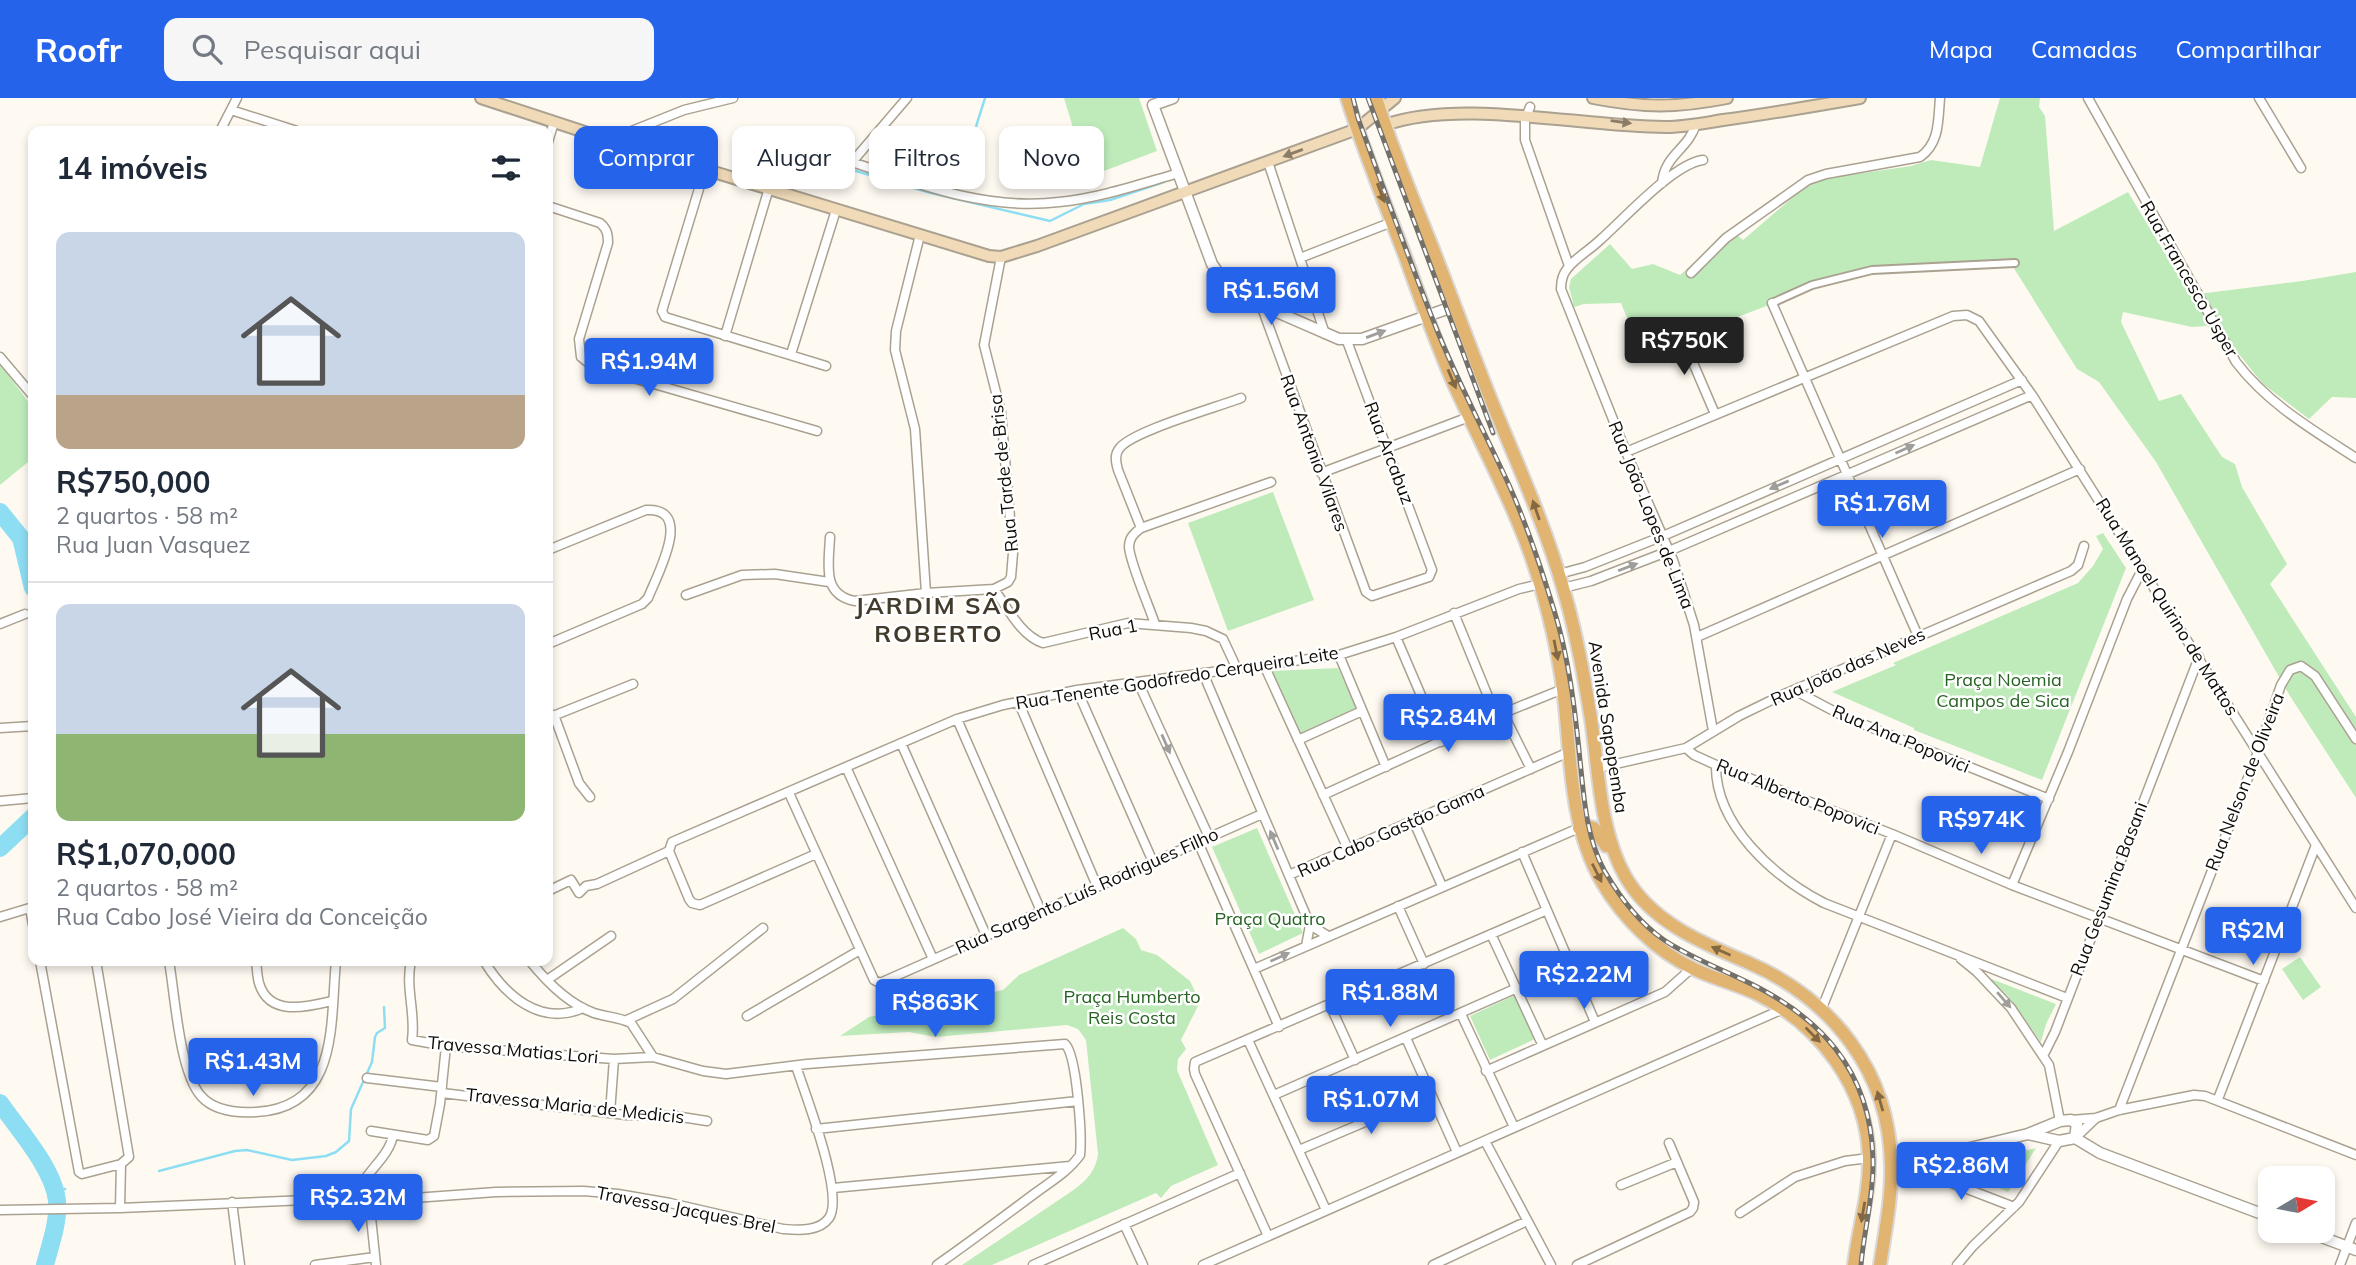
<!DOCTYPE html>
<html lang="pt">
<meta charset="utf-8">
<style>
:root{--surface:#fff;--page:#f6f6f7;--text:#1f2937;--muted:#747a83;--line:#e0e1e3;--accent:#2563eb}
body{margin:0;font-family:Mulish,sans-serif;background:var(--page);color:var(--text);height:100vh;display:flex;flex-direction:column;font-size:26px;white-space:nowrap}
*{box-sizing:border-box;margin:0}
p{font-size:23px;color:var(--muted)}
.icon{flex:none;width:38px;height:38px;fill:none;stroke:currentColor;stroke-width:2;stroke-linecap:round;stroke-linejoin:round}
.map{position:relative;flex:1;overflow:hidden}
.side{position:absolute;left:28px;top:28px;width:525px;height:840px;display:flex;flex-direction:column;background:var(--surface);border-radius:14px;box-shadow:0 4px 10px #0003}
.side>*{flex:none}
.hud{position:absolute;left:574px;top:28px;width:665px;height:63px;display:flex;gap:14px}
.needle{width:46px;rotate:80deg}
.buttons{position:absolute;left:2258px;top:1068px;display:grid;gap:14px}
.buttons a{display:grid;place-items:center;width:77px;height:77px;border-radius:14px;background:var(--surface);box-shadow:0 4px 10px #0003;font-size:35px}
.price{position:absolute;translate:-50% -60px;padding:0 16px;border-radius:7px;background:var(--accent);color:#fff;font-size:23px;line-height:46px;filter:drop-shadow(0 2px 4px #0008)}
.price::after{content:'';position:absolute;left:50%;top:42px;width:21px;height:16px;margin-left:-10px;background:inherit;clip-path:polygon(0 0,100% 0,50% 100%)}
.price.active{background:#222;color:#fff}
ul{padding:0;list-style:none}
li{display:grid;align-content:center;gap:14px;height:371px;padding:0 28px}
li+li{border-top:2px solid var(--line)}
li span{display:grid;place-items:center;height:217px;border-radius:14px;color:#555}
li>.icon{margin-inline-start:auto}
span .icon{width:126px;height:126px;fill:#fffc;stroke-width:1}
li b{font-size:30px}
h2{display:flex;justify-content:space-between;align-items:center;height:84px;padding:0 28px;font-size:30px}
.chip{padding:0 24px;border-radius:14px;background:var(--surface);box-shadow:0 4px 10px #0003;font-size:24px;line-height:63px}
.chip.active{background:var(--accent);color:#fff}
header{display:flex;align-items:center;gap:42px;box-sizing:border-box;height:98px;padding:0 35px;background:var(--accent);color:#fff}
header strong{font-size:33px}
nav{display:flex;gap:38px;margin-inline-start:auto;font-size:24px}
.search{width:490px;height:63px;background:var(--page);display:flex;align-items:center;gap:18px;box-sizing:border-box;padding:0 24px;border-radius:14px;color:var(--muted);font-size:26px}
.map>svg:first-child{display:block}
.green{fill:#bfebbb}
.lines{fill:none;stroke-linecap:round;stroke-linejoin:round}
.stream{stroke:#8ddef3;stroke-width:2.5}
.river{stroke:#8ddef3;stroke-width:18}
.pedestrian-casing{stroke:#aaa190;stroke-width:10}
.minor-casing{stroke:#aaa190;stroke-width:11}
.tertiary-casing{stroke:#aaa190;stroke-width:13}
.secondary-casing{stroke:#aaa190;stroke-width:14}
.primary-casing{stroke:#d9d8d7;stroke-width:16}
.pedestrian{stroke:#fff;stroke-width:6}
.minor{stroke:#fff;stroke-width:8}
.tertiary{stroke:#fff;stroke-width:10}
.secondary{stroke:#f0dab8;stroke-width:10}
.primary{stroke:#e2b471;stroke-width:12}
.rail-casing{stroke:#737069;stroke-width:5}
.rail{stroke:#fff;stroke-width:2.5;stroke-dasharray:8;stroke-linecap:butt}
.oneway{fill:#8b7d68}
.oneway2{fill:#836841}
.oneway3{fill:#9f9e9b}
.labels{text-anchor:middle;stroke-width:5;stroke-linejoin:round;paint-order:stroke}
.street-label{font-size:18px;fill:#0f0c06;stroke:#fff}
.park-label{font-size:18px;fill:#266222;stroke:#fff}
.district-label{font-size:24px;font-weight:bold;letter-spacing:2px;fill:#423b2c;stroke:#fff}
</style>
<header>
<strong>Roofr</strong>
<div class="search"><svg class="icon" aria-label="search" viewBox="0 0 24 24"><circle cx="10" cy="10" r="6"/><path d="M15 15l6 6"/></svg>Pesquisar aqui</div>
<nav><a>Mapa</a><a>Camadas</a><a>Compartilhar</a></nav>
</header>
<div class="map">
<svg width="2356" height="1167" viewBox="0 0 2356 1167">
<rect width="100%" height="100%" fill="#fefaf2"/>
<path class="green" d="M1064 0H1139L1157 53 1088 79Z
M2000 0H2040L2039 9 2045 18 2054 133 2128 94 2190 197 2302 183 2356 174V300L2332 299 2309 321 2262 285 2234 250 2207 228 2192 229 2123 214 2121 224 2159 303 2181 296 2222 359 2235 366 2242 389 2287 466 2270 486 2356 619V700L2290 598 2156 364 2099 284 2077 271 2010 164 1941 173 1878 174 1808 192 1696 235 1679 226 1638 247 1621 205 1584 206 1574 209 1569 189 1571 181 1610 146 1632 171 1653 166 1680 177 1732 133 1743 142 1806 88 1822 81 1911 68 1931 62 1980 69Z
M0 266 33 310V360L0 387Z
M1273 394 1314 502 1228 533 1188 425Z
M2103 435 2126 470 2042 682 1914 632V630L1832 594 1896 567 1893 565 2078 485 2093 468 2103 451 2096 438Z
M1338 570 1356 610 1299 636 1271 573Z
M1257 730 1303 835 1259 856 1212 749Z
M1123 830 1136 841 1141 852 1157 857 1190 883 1200 904 1181 942 1186 951 1178 961 1177 972 1218 1067 1171 1088 1161 1100 1156 1095 992 1167H962L1072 1093C1086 1083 1096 1073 1098 1056L1086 942 1078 931 1067 927 936 939 909 934 840 938 869 919 1003 892 1019 877Z
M2300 859 2321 889 2303 902 2282 871Z
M1989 880 2056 906 2046 926 2041 944 2010 900Z
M1515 897 1535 941 1490 962 1470 918Z
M2036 1050 2008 1094 1949 1070Z"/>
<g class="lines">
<path class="stream" d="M805 58 931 95 1050 123 1084 106 1110 102 1164 84
M961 76 985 0
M159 1073 235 1053 247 1052 292 1062 326 1058 336 1054 349 1043 351 1011 372 964 375 939 377 935 385 930 384 909
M56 1093 65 1091"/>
<path class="river" d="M0 414 21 440 33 490
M0 750 33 719
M0 1005C18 1031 54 1071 57 1103 59 1124 50 1147 45 1167"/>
<defs>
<path id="pedestrian" d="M1772 205 1812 187 1872 172 2015 165"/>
<path id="minor" d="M2088 0 2236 264C2268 306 2313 332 2356 360
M2259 0 2301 70
M1530 9 1525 22V42L1569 168
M231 12 297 33
M220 33 237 0
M609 42 684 12 733 0
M548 44 554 24
M805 49C888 73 971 115 1059 104 1100 100 1140 86 1179 75
M1703 62C1673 66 1624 121 1600 142 1590 152 1575 160 1567 171 1562 177 1561 183 1561 191L1626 354 1673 462 1694 527 1713 633
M853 63 907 0
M1268 64 1325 236
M705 71 662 213 665 219 826 268
M1662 85C1665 56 1688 52 1696 26
M548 108 600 125C607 131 608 136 608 145L579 241 581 259 591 267 609 273 817 333
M920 137 896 233 895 252 915 331 926 495
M1300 160 1392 124
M1691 175 1726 140 1808 82 1826 76 1920 59C1940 45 1938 22 1940 0
M1772 205 1918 538
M1261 207 1366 494 1372 498 1429 479 1432 472 1347 243
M1679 232 1715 316
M725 238 769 90
M791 256 836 112
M0 259 33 298
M1626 354 1953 218 1967 217 1979 223 2032 297 2356 810
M1321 375 1469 319
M1141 430 1118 372C1116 365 1114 357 1119 351 1129 334 1218 309 1241 300
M830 439C829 465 821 497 855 503L926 495 994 491 1008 484 1011 479 1013 455 1001 314 984 247 1001 159
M548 452 646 412C695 409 657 477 648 500L642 506 548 546
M1559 476 1585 469 1663 438 2022 282
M1563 490 1591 483 1669 453 2032 297
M994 491C1007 509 1021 538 1043 545L1128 525 1191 530 1206 533 1223 541 1237 571
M686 497 742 477 775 476 829 484
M1454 515 1496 618 1504 619 1507 623 1531 671
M0 526 25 516
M1155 526C1149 508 1130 465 1129 449 1129 440 1134 435 1141 430L1271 384
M1396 539 1441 644
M1697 539 2080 371
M1339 557 1386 669
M1264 567 1348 751
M1203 575 1310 827 1328 838
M1138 584 1209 739
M1077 592 1153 764
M1794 592 1843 618 2049 701
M1018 603 1097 788
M554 617 579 685 590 699
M548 620 633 586
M957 621 1041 813
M0 630 33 628
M1298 642 1362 613
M901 645 986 837
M1686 650 1694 657 1716 667 1892 736 2012 787 2264 883
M1716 667C1715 727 1774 779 1824 805L2067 900
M846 669 933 861
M1598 670 1686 650 1739 618 1780 598 2071 473 2078 467 2084 448
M789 695 874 882 880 885 1262 716
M1323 697 1496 618 1563 591
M0 703 33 700
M1413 722 1442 788
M1198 744 1279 929
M669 753 672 744 957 621 1003 607 1077 592 1339 557 1396 539 1519 491 1540 486
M669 753 689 801 692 805 700 807 816 756
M1522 754 1595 924
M1289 777 1569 654
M2012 787 2068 654 2127 501 2143 470
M548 793 571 782 579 795 586 788 597 786 669 753
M1398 808 1424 866
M30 810 33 827
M0 819 33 809
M1491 836 1542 946
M1306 848 1310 827
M1961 861 1977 874 2011 910 2049 967 2060 1023
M40 863 79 1074 82 1076 121 1066 129 1059 96 863
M169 863C175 897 179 973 201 998 214 1013 238 1015 256 1014 340 1010 330 924 336 863
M256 863C257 870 257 878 259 885 269 919 307 909 332 903
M411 863C405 890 416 916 412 942L446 948 560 957 614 961 653 959 703 973 726 976 807 966 1065 946C1077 957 1082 1038 1080 1057 1069 1073 1050 1084 1034 1096 1002 1120 970 1144 937 1167
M484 863C505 897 540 929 583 910
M530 863C546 883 569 906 594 915 606 919 619 919 631 925L653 959
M1254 871 1579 730
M547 882 611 838
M1330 907 1355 962
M1822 910 1892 736
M1461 916 1514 1029
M747 918 860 852
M627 922 673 901 763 830
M1406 940 1457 1054
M1248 942 1326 1112
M2043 958 2055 934 2199 559
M1486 973 1665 894 1692 870
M367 980 442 989
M442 995 626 1017 675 1018 707 1023
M1274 997 1517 890
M2218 1001 2316 747
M2119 1012 2258 654 2281 587 2290 572 2301 568 2315 578 2356 641
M610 1015 614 961
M2071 1022 2096 1020 2119 1012 2194 997 2205 998 2356 1057
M816 1031 1078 1003
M371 1033 428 1042 434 1038 440 1006 446 948
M2075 1040 2096 1020
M1485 1043 1551 1167
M1299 1052 1431 996
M1918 1072 2014 1109
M1621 1087 1677 1064
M833 1090 1070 1068
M356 1100C362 1075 389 1061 393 1037
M369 1101 376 1167
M232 1104 240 1167
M120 1110 121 1066
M0 1112 120 1110 330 1101 387 1102 496 1094 584 1093 618 1096 670 1105 783 1131C798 1132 819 1134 829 1120 845 1097 805 996 796 968
M1740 1115 1795 1079 1845 1063 1869 1060
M1124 1126 1143 1167
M1268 1138 1195 976 1194 971 1195 964 1547 812
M315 1167 375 1159
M1033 1167 1240 1075
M1203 1167 1783 911
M1433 1167 1527 1123
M1577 1167 1690 1114 1693 1110 1694 1104 1669 1045
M1957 1167 1973 1148 2019 1104 2059 1043
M2340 1167 2356 1125"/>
<path id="tertiary" d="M1173 0 1153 7 1212 166 1223 182 1261 207 1339 241H1362L1455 208
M2028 1036 2059 1043 2075 1040
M2075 1040 2100 1055 2270 1119
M1891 1054 1907 1057 1938 1052 1945 1056
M1891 1070C1909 1074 1934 1072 1945 1056L2028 1036 2060 1023 2071 1022 2077 1026 2075 1040
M2303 1132 2356 1152"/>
<path id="secondary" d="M481 0 609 42 989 158 1001 159 1037 148 1357 31 1395 0
M1593 0C1645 10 1675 10 1727 0
M1385 27C1461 0 1581 29 1665 29 1685 29 1704 25 1723 22 1769 16 1814 8 1860 0"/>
<path id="primary" d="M1347 0C1364 54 1385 106 1405 158 1420 200 1435 243 1453 284 1483 351 1521 418 1541 489 1552 527 1561 568 1565 608 1571 668 1571 730 1602 784 1623 820 1656 853 1694 871 1714 881 1737 886 1757 896 1820 927 1867 989 1869 1060 1870 1096 1858 1131 1854 1167
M1376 0C1392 51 1413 101 1433 151 1454 205 1474 260 1496 314 1520 372 1546 430 1563 490 1576 533 1584 577 1591 621 1599 673 1599 731 1625 778 1651 824 1702 845 1749 865 1832 901 1890 974 1891 1067 1892 1100 1885 1134 1880 1167
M1579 730 1586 728 1594 730 1606 748"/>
</defs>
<use href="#pedestrian" class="pedestrian-casing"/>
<use href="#minor" class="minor-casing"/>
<use href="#tertiary" class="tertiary-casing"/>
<use href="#secondary" class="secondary-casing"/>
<use href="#primary" class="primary-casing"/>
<use href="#pedestrian" class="pedestrian"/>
<use href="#minor" class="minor"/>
<use href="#tertiary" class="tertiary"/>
<use href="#secondary" class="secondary"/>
<use href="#primary" class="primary"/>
<defs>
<path id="rail" d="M1353 0 1358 20C1384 92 1410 165 1439 237 1460 288 1486 337 1509 387 1527 427 1541 470 1554 512 1569 560 1575 612 1580 662 1584 699 1586 738 1604 772 1619 798 1638 824 1664 842 1688 858 1714 868 1741 881 1819 917 1871 971 1873 1062 1874 1097 1864 1132 1861 1167
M1368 0 1493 335"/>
</defs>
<use href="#rail" class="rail-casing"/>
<use href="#rail" class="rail"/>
</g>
<defs><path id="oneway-solid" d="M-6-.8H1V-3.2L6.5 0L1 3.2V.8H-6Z" transform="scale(1.75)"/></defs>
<g class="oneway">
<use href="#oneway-solid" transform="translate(1621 24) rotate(8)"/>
<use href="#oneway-solid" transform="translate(1293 55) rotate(160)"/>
</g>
<g class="oneway2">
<use href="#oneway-solid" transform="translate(1381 95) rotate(69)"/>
<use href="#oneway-solid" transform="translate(1452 281) rotate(67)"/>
<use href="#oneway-solid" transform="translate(1536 412) rotate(-109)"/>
<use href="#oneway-solid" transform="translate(1556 552) rotate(79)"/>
<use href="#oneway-solid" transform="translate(1597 775) rotate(63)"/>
<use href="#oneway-solid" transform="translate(1721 853) rotate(-156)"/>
<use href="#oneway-solid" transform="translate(1813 937) rotate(45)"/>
<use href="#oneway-solid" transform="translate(1880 1003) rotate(-106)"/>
<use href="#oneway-solid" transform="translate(1863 1114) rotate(100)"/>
</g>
<g class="oneway3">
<use href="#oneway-solid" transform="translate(1376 236) rotate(-20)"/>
<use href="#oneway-solid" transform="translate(1905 351) rotate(-24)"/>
<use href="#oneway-solid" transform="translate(1779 387) rotate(157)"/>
<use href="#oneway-solid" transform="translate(1628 469) rotate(-21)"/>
<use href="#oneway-solid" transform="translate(1166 646) rotate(66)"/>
<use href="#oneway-solid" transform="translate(1274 742) rotate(-113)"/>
<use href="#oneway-solid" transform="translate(1280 859) rotate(-24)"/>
<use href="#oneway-solid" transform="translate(2004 902) rotate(49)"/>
</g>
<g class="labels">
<g class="street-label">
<text transform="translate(2189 181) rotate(60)" y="6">Rua Francesco Usper</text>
<text transform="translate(1314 355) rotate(70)" y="6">Rua Antonio Vilares</text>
<text transform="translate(1389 355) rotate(69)" y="6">Rua Arcabuz</text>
<text transform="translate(1004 375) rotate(-96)" y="6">Rua Tarde de Brisa</text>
<text transform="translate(1651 417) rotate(68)" y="6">Rua João Lopes de Lima</text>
<text transform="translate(2167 509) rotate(58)" y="6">Rua Manoel Quirino de Mattos</text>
<text transform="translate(1113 532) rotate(-11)" y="6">Rua 1</text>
<text transform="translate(1848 569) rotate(-24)" y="6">Rua João das Neves</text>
<text transform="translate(1177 580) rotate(-9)" y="6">Rua Tenente Godofredo Cerqueira Leite</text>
<text transform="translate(1608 629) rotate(81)" y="6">Avenida Sapopemba</text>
<text transform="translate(1901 641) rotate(23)" y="6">Rua Ana Popovici</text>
<text transform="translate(2245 684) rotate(-69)" y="6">Rua Nelson de Oliveira</text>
<text transform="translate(1798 699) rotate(22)" y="6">Rua Alberto Popovici</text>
<text transform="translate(1391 733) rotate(-24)" y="6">Rua Cabo Gastão Gama</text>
<text transform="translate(2109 791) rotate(-69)" y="6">Rua Gesumina Basani</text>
<text transform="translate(1087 793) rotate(-24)" y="6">Rua Sargento Luís Rodrigues Filho</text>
<text transform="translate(513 952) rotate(5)" y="6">Travessa Matias Lori</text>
<text transform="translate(575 1008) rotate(6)" y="6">Travessa Maria de Medicis</text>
<text transform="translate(686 1112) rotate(11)" y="6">Travessa Jacques Brel</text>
</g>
<g class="park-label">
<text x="2003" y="588">Praça Noemia<tspan x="2003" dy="21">Campos de Sica</tspan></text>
<text x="1270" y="827">Praça Quatro</text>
<text x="1132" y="905">Praça Humberto<tspan x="1132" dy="21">Reis Costa</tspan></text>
</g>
<g class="district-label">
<text x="939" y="516">JARDIM SÃO<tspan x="939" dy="28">ROBERTO</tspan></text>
</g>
</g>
</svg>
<div class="buttons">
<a><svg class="needle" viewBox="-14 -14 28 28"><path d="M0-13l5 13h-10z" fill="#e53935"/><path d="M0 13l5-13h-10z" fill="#747a83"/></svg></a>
</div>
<b class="price" style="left:1271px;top:229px">R$1.56M</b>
<b class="price active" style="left:1684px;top:279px">R$750K</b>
<b class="price" style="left:649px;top:300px">R$1.94M</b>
<b class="price" style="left:1882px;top:442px">R$1.76M</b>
<b class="price" style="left:1448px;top:656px">R$2.84M</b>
<b class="price" style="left:1981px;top:758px">R$974K</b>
<b class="price" style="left:2253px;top:869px">R$2M</b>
<b class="price" style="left:1584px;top:913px">R$2.22M</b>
<b class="price" style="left:1390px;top:931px">R$1.88M</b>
<b class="price" style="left:935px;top:941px">R$863K</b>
<b class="price" style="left:253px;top:1000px">R$1.43M</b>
<b class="price" style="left:1371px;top:1038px">R$1.07M</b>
<b class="price" style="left:1961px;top:1104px">R$2.86M</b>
<b class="price" style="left:358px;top:1136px">R$2.32M</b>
<div class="hud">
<a class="chip active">Comprar</a>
<a class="chip">Alugar</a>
<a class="chip">Filtros</a>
<a class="chip">Novo</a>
</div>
<section class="side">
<h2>14 imóveis<svg class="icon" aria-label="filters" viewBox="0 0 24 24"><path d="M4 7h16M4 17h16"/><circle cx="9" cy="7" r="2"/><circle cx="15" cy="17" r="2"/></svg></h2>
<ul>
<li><span style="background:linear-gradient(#c9d6e8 75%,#b9a48a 0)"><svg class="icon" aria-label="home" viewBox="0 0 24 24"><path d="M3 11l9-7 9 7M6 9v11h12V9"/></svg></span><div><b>R$750,000</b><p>2 quartos · 58 m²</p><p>Rua Juan Vasquez</p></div></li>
<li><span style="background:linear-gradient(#c9d6e8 60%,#8fb573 0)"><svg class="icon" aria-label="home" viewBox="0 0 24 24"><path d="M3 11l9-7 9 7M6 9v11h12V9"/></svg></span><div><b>R$1,070,000</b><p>2 quartos · 58 m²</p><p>Rua Cabo José Vieira da Conceição</p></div></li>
</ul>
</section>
</div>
